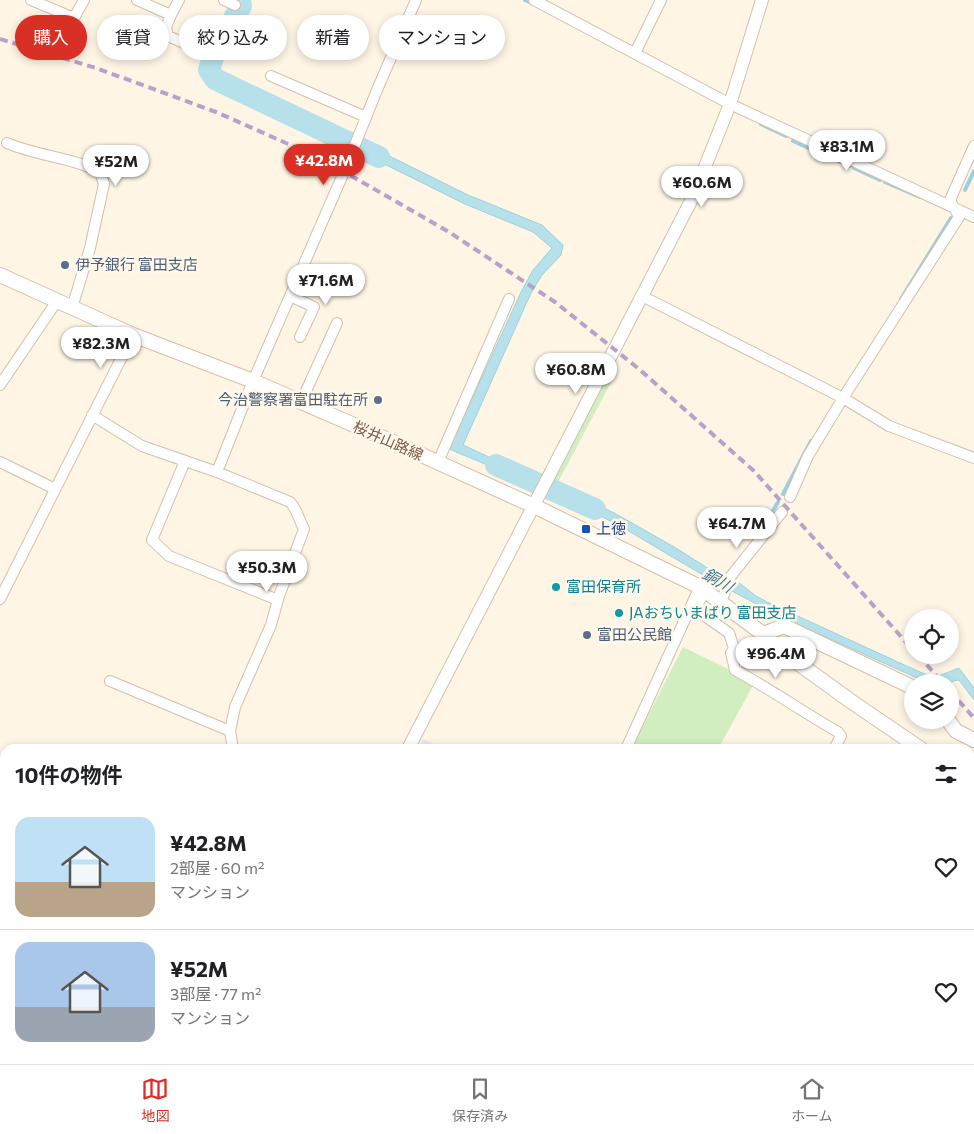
<!DOCTYPE html>
<html lang="ja">
<meta charset="utf-8">
<style>
:root{--surface:#fff;--page:#f6f6f6;--text:#202124;--muted:#757577;--line:#e0e0e0;--accent:#d93025}
body{margin:0;font-family:Commissioner,"Noto Sans JP",sans-serif;background:var(--page);color:var(--text);height:100vh;display:flex;flex-direction:column;font-size:19px;white-space:nowrap}
*{box-sizing:border-box;margin:0}
p{font-size:16px;color:var(--muted)}
.icon{flex:none;width:28px;height:28px;fill:none;stroke:currentColor;stroke-width:2;stroke-linecap:round;stroke-linejoin:round}
.map{position:relative;flex:1;overflow:hidden}
.panel{position:absolute;left:0px;top:744px;width:975px;height:321px;display:flex;flex-direction:column;background:var(--surface);border-radius:15px 15px 0 0;box-shadow:0 2px 8px #0003}
.panel>*{flex:none}
.hud{position:absolute;left:15px;top:15px;width:500px;height:45px;display:flex;gap:10px}
.buttons{position:absolute;left:904px;top:609px;display:grid;gap:10px}
.buttons a{display:grid;place-items:center;width:55px;height:55px;border-radius:50%;background:var(--surface);box-shadow:0 2px 8px #0003;font-size:25px}
.price{position:absolute;translate:-50% -42px;padding:0 11px;border-radius:18px;background:#fff;color:#222;font-size:16px;line-height:32px;filter:drop-shadow(0 1px 2px #0008)}
.price::after{content:'';position:absolute;left:50%;top:30px;width:15px;height:11px;margin-left:-8px;background:inherit;clip-path:polygon(0 0,100% 0,50% 100%)}
.price.on{background:var(--accent);color:#fff}
ul{padding:0;list-style:none}
li{display:flex;align-items:center;gap:15px;height:125px;padding:0 15px}
li+li{border-top:1px solid var(--line)}
li span{display:grid;place-items:center;flex:none;width:140px;height:100px;border-radius:15px;color:#555}
li>.icon{margin-inline-start:auto}
span .icon{width:60px;height:60px;fill:#fffc;stroke-width:1}
li b{font-size:21px}
h2{display:flex;justify-content:space-between;align-items:center;height:60px;padding:0 15px;font-size:21px}
.pill{padding:0 18px;border-radius:22px;background:var(--surface);box-shadow:0 2px 8px #0003;font-size:18px;line-height:45px}
.pill.on{background:var(--accent);color:#fff}
.tabs{display:flex;justify-content:space-around;align-items:center;height:70px;border-top:1px solid var(--line);background:var(--surface);font-size:14px;color:var(--muted)}
.tabs a{display:grid;justify-items:center;gap:2px}
.tabs .on{color:var(--accent)}
.map>svg:first-child{display:block}
.education{fill:#f2e1fb}
.green{fill:#d1eec1}
.water{fill:#b7e1ea;stroke:#9cd0dd}
.lines{fill:none;stroke-linecap:round;stroke-linejoin:round}
.stream{stroke:#9cd0dd;stroke-width:4}
.river{stroke:#b7e1ea;stroke-width:22}
.minor-casing{stroke:#d4bfac;stroke-width:12}
.tertiary-casing{stroke:#d4bfac;stroke-width:14}
.secondary-casing{stroke:#d7bfa9;stroke-width:16}
.minor{stroke:#fff;stroke-width:10}
.tertiary{stroke:#fff;stroke-width:12}
.secondary{stroke:#fff;stroke-width:14}
.rail{stroke:#b9a1ca;stroke-width:4;stroke-dasharray:8 5;stroke-linecap:butt}
.service-dot{fill:#5c6f8a;stroke:#fff9ed;stroke-width:2}
.transit-dot{fill:#1a4fb4;stroke:#fff9ed;stroke-width:2}
.culture-dot{fill:#0f9aa8;stroke:#fff9ed;stroke-width:2}
.labels{text-anchor:middle;stroke-width:5;stroke-linejoin:round;paint-order:stroke}
.service-label{font-size:15px;fill:#4e5e75;stroke:#fff9ed;text-anchor:start}
.street-label{font-size:15px;fill:#7a5b47;stroke:#fff9ed}
.transit-label{font-size:15px;fill:#164399;stroke:#fff9ed;text-anchor:start}
.culture-label{font-size:15px;fill:#0d838f;stroke:#fff9ed;text-anchor:start}
.water-label{font-size:16px;font-style:italic;fill:#3b7888;stroke:#fff9ed}
</style>
<div class="map">
<svg width="974" height="1064" viewBox="0 0 974 1064">
<rect width="100%" height="100%" fill="#fef5e5"/>
<path class="education" d="M423 739 444 749H418Z
M473 1060H581L579 1064H471Z"/>
<path class="green" d="M610 364 617 371 555 488 547 485Z
M683 647 755 682 718 749H631Z"/>
<path class="water" d="M361 142 468 195 542 225 563 245 561 255 542 275 531 293 463 445 526 474 523 480 449 449 522 290 533 270 552 248 533 232 465 204 356 150Z
M570 491 616 514 676 548 712 571 715 570 738 582 756 596 767 602 933 678 959 668 974 688V700L959 680 953 681 950 685V682H926L777 615 713 581 627 530 567 498Z
M974 991V1015L970 1021V998Z"/>
<g class="lines">
<path class="stream" d="M525 0 534 4
M761 124 786 136
M793 141 829 157
M834 159 850 166
M854 168 880 180
M885 182 920 197
M965 190 974 171
M901 299 951 218
M783 494 811 441
M764 526 778 502"/>
<path class="river" d="M240 0 241 6 214 54 209 70 215 79 379 157
M496 465 595 509"/>
<defs>
<path id="minor" d="M31 0 74 18 84 0
M137 0 171 15 179 0
M224 0 235 5
M534 0 730 104 974 217
M171 15 166 27 168 36 186 44
M635 53 661 0
M271 76 366 117
M7 143C37 156 71 157 100 172L104 184 90 248 72 308
M290 296 314 307 300 337
M642 296 843 398 889 426 974 458
M0 385 57 301
M301 402 337 323
M92 415 142 446 217 472 290 502C297 509 299 520 304 529L279 596 271 625 235 707 230 731 233 749
M185 461 152 540 169 556 278 600
M0 462 55 489
M438 462 509 299
M217 472 253 381 344 172 377 90 416 0
M790 497 808 456 843 398 959 217 950 200 974 146
M705 590 698 604 702 614 729 633 734 648 731 653 735 670C770 689 803 712 838 732L841 736 834 749
M0 599 133 335
M721 602 731 576 782 512
M110 681 230 731
M626 749 696 595
M970 920 974 921
M0 929 5 931
M290 1060 298 1064
M778 1060 786 1064
M137 1064V1060
M364 1064 366 1060
M464 1064 466 1060"/>
<path id="tertiary" d="M408 749 693 197 730 104 762 0
M245 1064 247 1060"/>
<path id="secondary" d="M0 275 133 335 253 381 393 442 534 506 700 587 763 634 784 653 852 702 921 749
M763 634 784 626 912 687
M948 720 956 731 974 740
M970 774 974 776"/>
</defs>
<use href="#minor" class="minor-casing"/>
<use href="#tertiary" class="tertiary-casing"/>
<use href="#secondary" class="secondary-casing"/>
<use href="#minor" class="minor"/>
<use href="#tertiary" class="tertiary"/>
<use href="#secondary" class="secondary"/>
<path class="rail" d="M0 39 96 68 216 112 322 159 449 232 555 302 639 369 754 471 912 649
M918 655 942 682
M950 691 974 718"/>
</g>
<g class="service-dot">
<circle cx="65" cy="265" r="5"/>
<circle cx="378" cy="400" r="5"/>
<circle cx="587" cy="635" r="5"/>
</g>
<rect class="transit-dot" x="581" y="524" width="10" height="10" rx="2.5"/>
<g class="culture-dot">
<circle cx="556" cy="587" r="5"/>
<circle cx="619" cy="613" r="5"/>
</g>
<g class="labels">
<g class="service-label">
<text x="75" y="270">伊予銀行 富田支店</text>
<text x="368" y="405" text-anchor="end">今治警察署富田駐在所</text>
<text x="597" y="640">富田公民館</text>
</g>
<g class="street-label">
<text transform="translate(388 441) rotate(24)" y="5">桜井山路線</text>
</g>
<g class="transit-label">
<text x="596" y="534">上徳</text>
</g>
<g class="culture-label">
<text x="566" y="592">富田保育所</text>
<text x="629" y="618">JAおちいまばり 富田支店</text>
</g>
<g class="water-label">
<text transform="translate(718 580) rotate(30)" y="6">銅川</text>
</g>
</g>
</svg>
<div class="buttons">
<a><svg class="icon" aria-label="locate" viewBox="0 0 24 24"><circle cx="12" cy="12" r="6"/><path d="M12 2v4M12 18v4M2 12h4M18 12h4"/></svg></a>
<a><svg class="icon" aria-label="layers" viewBox="0 0 24 24"><path d="M12 4l9 5-9 5-9-5zM3 14l9 5 9-5"/></svg></a>
</div>
<b class="price" style="left:847px;top:172px">¥83.1M</b>
<b class="price on" style="left:324px;top:186px">¥42.8M</b>
<b class="price" style="left:116px;top:187px">¥52M</b>
<b class="price" style="left:702px;top:208px">¥60.6M</b>
<b class="price" style="left:326px;top:306px">¥71.6M</b>
<b class="price" style="left:101px;top:369px">¥82.3M</b>
<b class="price" style="left:576px;top:395px">¥60.8M</b>
<b class="price" style="left:737px;top:549px">¥64.7M</b>
<b class="price" style="left:267px;top:593px">¥50.3M</b>
<b class="price" style="left:776px;top:679px">¥96.4M</b>
<div class="hud">
<a class="pill on">購入</a>
<a class="pill">賃貸</a>
<a class="pill">絞り込み</a>
<a class="pill">新着</a>
<a class="pill">マンション</a>
</div>
<section class="panel">
<h2>10件の物件<svg class="icon" aria-label="filters" viewBox="0 0 24 24"><path d="M4 7h16M4 17h16"/><circle cx="9" cy="7" r="2"/><circle cx="15" cy="17" r="2"/></svg></h2>
<ul>
<li><span style="background:linear-gradient(#bfe0f5 65%,#b9a48a 0)"><svg class="icon" aria-label="home" viewBox="0 0 24 24"><path d="M3 11l9-7 9 7M6 9v11h12V9"/></svg></span><div><b>¥42.8M</b><p>2部屋 · 60 m²</p><p>マンション</p></div><svg class="icon" aria-label="heart" viewBox="0 0 24 24"><path d="M12 20l-8-8c-3-5 5-10 8-4 3-6 11-1 8 4z"/></svg></li>
<li><span style="background:linear-gradient(#a9c7e8 65%,#9aa5b1 0)"><svg class="icon" aria-label="home" viewBox="0 0 24 24"><path d="M3 11l9-7 9 7M6 9v11h12V9"/></svg></span><div><b>¥52M</b><p>3部屋 · 77 m²</p><p>マンション</p></div><svg class="icon" aria-label="heart" viewBox="0 0 24 24"><path d="M12 20l-8-8c-3-5 5-10 8-4 3-6 11-1 8 4z"/></svg></li>
</ul>
</section>
</div>
<nav class="tabs">
<a class="on"><svg class="icon" aria-label="map" viewBox="0 0 24 24"><path d="M3 6l6-2 6 2 6-2v14l-6 2-6-2-6 2zM9 4v14M15 6v14"/></svg>地図</a>
<a><svg class="icon" aria-label="saved" viewBox="0 0 24 24"><path d="M7 4h10v16l-5-4-5 4z"/></svg>保存済み</a>
<a><svg class="icon" aria-label="home" viewBox="0 0 24 24"><path d="M3 11l9-7 9 7M6 9v11h12V9"/></svg>ホーム</a>
</nav>
